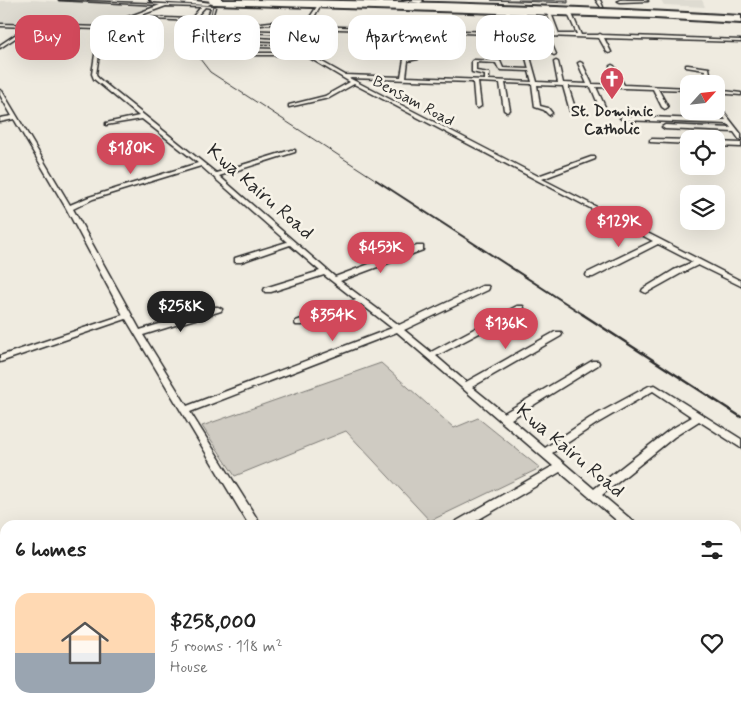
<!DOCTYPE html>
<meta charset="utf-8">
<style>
:root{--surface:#fff;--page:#f2f2f2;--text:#222;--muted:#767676;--accent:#d1495b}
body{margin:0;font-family:Mynerve,sans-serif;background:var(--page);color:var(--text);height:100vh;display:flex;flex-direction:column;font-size:19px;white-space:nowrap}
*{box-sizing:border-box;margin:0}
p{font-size:16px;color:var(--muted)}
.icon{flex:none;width:28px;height:28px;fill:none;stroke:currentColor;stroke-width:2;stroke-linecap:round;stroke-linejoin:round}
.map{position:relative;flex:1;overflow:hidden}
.side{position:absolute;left:0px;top:520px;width:741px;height:196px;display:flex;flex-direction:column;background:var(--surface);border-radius:15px 15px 0 0;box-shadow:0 5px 20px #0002}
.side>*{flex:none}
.top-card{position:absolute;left:15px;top:15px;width:711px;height:45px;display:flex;gap:10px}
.needle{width:32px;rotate:63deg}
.buttons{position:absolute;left:680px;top:75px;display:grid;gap:10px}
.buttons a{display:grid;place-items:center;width:45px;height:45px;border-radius:10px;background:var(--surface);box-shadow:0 5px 20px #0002;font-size:25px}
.price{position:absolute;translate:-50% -42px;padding:0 11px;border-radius:18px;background:var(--accent);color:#fff;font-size:16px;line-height:32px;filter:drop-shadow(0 1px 2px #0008)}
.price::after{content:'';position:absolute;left:50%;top:30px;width:15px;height:11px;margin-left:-8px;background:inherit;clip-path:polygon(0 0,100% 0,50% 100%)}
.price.on{background:#222;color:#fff}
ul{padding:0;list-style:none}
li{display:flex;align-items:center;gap:15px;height:125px;padding:0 15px}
li span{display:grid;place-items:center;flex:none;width:140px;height:100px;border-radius:15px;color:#555}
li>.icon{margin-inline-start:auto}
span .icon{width:60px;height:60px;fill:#fffc;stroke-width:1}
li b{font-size:21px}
h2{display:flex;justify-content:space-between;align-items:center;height:60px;padding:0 15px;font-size:21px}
.tag{padding:0 18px;border-radius:15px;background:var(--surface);box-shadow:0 5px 20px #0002;font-size:18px;line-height:45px}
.tag.on{background:var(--accent);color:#fff}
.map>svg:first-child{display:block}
.built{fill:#dedbd1}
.green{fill:#cfcbc2;stroke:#7d7b76}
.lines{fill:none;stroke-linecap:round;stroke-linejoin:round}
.street-casing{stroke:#2b2b2b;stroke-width:3}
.secondary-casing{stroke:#2b2b2b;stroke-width:4}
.primary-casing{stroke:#2b2b2b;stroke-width:4}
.highway-casing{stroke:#2b2b2b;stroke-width:4}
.street{fill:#f7f3e8;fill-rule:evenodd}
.secondary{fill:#f7f3e8;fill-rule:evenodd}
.primary{fill:#f7f3e8;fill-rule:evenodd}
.highway{fill:#f7f3e8;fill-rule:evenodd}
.rail-far2{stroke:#2b2b2b;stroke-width:1}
.rail-far1{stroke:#2b2b2b;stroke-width:2}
.rail{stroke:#2b2b2b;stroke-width:2.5}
.highway-bridge-casing{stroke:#2b2b2b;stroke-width:9;stroke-linecap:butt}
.highway-bridge{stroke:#f7f3e8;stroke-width:8}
.wall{fill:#9e9c96;stroke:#2b2b2b}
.labels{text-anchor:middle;stroke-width:5;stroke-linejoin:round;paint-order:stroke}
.far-street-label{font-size:16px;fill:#2b2b2b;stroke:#f7f3e8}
.far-poi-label{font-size:16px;font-weight:bold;fill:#2b2b2b;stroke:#f7f3e8}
.street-label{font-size:20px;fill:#2b2b2b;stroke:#f7f3e8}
</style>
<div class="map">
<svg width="741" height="716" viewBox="0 0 741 716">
<rect width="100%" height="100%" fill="#efebe0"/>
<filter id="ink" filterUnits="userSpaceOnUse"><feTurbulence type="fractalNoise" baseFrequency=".02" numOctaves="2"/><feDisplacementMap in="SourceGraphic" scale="10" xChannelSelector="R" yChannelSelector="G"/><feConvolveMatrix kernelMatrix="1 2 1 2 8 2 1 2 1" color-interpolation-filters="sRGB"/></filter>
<g filter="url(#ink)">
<path class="built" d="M32 0 152 7 94 27 0 23V1Z
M661 0H702L705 7 664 5Z"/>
<path class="green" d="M381 363 454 428 478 418 540 468 430 521 346 431 235 476 202 426Z"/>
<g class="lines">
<defs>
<path id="street" d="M59 0 213 6 215 7 210 24 243 25 270 22 306 23 318 5 320 6 309 26 555 34 547 13 549 12 551 13 559 34H577L568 14 570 13 572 14 581 35H598L600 34 602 35 741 40V42L604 38 611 52 609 53 607 52 599 38 548 36 556 54 554 55 552 54 544 36 524 35 537 82 558 83 554 62 556 61 558 62 563 83 587 84 578 63 580 62 582 63 592 84 619 85 610 66 612 65 614 66 624 85 689 88V90L658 89 668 107 665 109 662 107 653 89 596 87 607 111 604 113 601 111 591 87 568 86 576 111 573 113 570 111 563 86 537 85 540 106 548 108 552 113 549 115 544 110 535 107 532 84 505 83 510 110 507 112 504 110 500 83 478 82 481 106 478 108 475 106 473 82 349 78 538 176 591 157H595V159L542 179 741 281V286L698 265 680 274 646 293 642 291 643 289 674 270 693 262 658 244 593 277H587L586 275 587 273 653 241 354 84 329 98 289 107V105L325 96 350 82 298 51 278 55H235L237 53H278L297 48 219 46 214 43 211 38 205 37 202 35 211 8 205 7 192 21 135 18 137 17 191 19 201 7 166 6 103 29 96 74 98 78 216 173 291 150H295V152L219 176 335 277 417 246H423V250L340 281 399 325 482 286H488L489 288 488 290 404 330 431 352 517 306H523L524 308 523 310 436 356 466 382 555 332H561L562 334 561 336 472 387 504 413 592 361H598L599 363 598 365 511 419 545 448 590 418 649 386 655 385 741 439V448L699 421 674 437 602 495 634 522 636 525H622L560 472 469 525H453L455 522 553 466 397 332 190 412 261 525H249L126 319 0 362V356L123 315 66 208 14 119 0 122V118L12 116 0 95V90L2 91 70 205 89 197 198 163 142 119 106 125V123L139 116 94 79 92 74 99 29 32 27 0 48V45L27 27 0 26V24L101 27 160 5ZM270 24 305 25 302 36 273 39 206 34 209 26 243 27ZM309 28 520 35 529 69 503 68 500 61 474 60 472 61V72L485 75V80L406 77 408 61 418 59 416 57 404 59 401 77 345 75 301 50ZM216 38 273 41 301 38 298 46 222 44ZM476 62 496 63 499 69 501 70 529 71 532 82 489 80V73L476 71ZM201 166 287 242 235 258V262H241L290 245 320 271 265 288 264 290 265 292H271L324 275 356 300 296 321 295 323 296 325H302L361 304 392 328 187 406 143 335 221 311 222 309 218 307H215L140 330 73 209 93 199ZM653 391 692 417 668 431 594 489 552 453 596 424Z
M596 0H600L603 7H601Z
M620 0H646L648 1 620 2 618 1Z
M239 30 296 32 298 33 296 34 238 32Z
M688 65 709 68 712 84H708L705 70 686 67V65Z
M716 90 741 93V95L716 93Z
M716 102 741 134V140L739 139 734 132 665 129 662 127 665 125 731 128 728 124 623 120 620 118 623 116 726 120 716 107Z
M697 111H702L704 115 699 116Z
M652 139 689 140V144L650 142V140Z
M716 142 741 143V147L716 146Z
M736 609 741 611V625L736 623Z
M353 711H368L370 716H355Z"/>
<path id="secondary" d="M403 0H422L423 1 420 3Z"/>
<path id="primary" d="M150 0H188L211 3 208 5 153 2Z
M217 1 655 14 741 19V23L655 18 215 4V2Z"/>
<path id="highway" d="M215 0C390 0 566 6 741 16V20L653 15 218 2Z"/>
</defs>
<use href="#street" class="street-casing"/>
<use href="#secondary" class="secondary-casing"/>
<use href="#primary" class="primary-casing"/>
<use href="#highway" class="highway-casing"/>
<use href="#street" class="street"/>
<use href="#secondary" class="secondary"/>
<use href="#primary" class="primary"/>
<use href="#highway" class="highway"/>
<path class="rail-far2" d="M214 0 211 15 202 33 199 46 200 59 210 72 378 181"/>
<path class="rail-far1" d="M376 180 584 315"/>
<path class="rail" d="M582 314 741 417"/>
<defs>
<path id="highway-bridge" d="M213 0H218"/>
</defs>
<use href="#highway-bridge" class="highway-bridge-casing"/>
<use href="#highway-bridge" class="highway-bridge"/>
</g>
<path class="wall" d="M491 0H568V3Z"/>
</g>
<defs>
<symbol id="church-pin" viewBox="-11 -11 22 30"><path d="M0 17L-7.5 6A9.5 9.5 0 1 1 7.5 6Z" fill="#d1495b" stroke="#f7f3e8"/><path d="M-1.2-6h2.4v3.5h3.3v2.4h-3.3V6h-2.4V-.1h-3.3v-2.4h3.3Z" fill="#fff"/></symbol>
</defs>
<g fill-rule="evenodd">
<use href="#church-pin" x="598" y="65" width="28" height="38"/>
</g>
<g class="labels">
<g class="far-street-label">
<text transform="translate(414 100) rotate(28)" y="6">Bensam Road</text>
</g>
<g class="far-poi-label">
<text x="612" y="116">St. Dominic<tspan x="612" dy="18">Catholic</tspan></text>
</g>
<g class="street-label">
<text transform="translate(261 191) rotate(41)" y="7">Kwa Kairu Road</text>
<text transform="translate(571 450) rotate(40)" y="7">Kwa Kairu Road</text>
</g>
</g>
</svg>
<div class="buttons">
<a><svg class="needle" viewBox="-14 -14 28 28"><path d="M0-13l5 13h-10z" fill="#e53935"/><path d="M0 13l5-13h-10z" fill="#767676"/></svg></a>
<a><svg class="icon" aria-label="locate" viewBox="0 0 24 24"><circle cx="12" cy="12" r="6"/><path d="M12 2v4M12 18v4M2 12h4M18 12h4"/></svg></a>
<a><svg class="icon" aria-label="layers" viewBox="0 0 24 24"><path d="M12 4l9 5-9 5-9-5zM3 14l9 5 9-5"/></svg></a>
</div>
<b class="price" style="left:131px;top:175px">$180K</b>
<b class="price" style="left:619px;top:248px">$129K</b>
<b class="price" style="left:381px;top:274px">$453K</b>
<b class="price on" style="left:181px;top:333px">$258K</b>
<b class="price" style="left:333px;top:342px">$354K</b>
<b class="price" style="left:506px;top:350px">$136K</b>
<div class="top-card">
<a class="tag on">Buy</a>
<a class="tag">Rent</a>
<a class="tag">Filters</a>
<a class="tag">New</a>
<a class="tag">Apartment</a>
<a class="tag">House</a>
</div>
<section class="side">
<h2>6 homes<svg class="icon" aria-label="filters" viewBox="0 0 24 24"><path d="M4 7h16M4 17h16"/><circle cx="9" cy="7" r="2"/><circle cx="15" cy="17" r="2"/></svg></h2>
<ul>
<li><span style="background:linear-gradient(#ffd9b3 60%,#9aa5b1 0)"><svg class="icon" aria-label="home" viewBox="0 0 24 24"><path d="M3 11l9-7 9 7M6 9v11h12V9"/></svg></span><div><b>$258,000</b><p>5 rooms · 118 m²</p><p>House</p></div><svg class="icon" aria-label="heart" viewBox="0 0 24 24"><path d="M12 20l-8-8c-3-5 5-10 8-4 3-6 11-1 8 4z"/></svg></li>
</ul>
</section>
</div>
